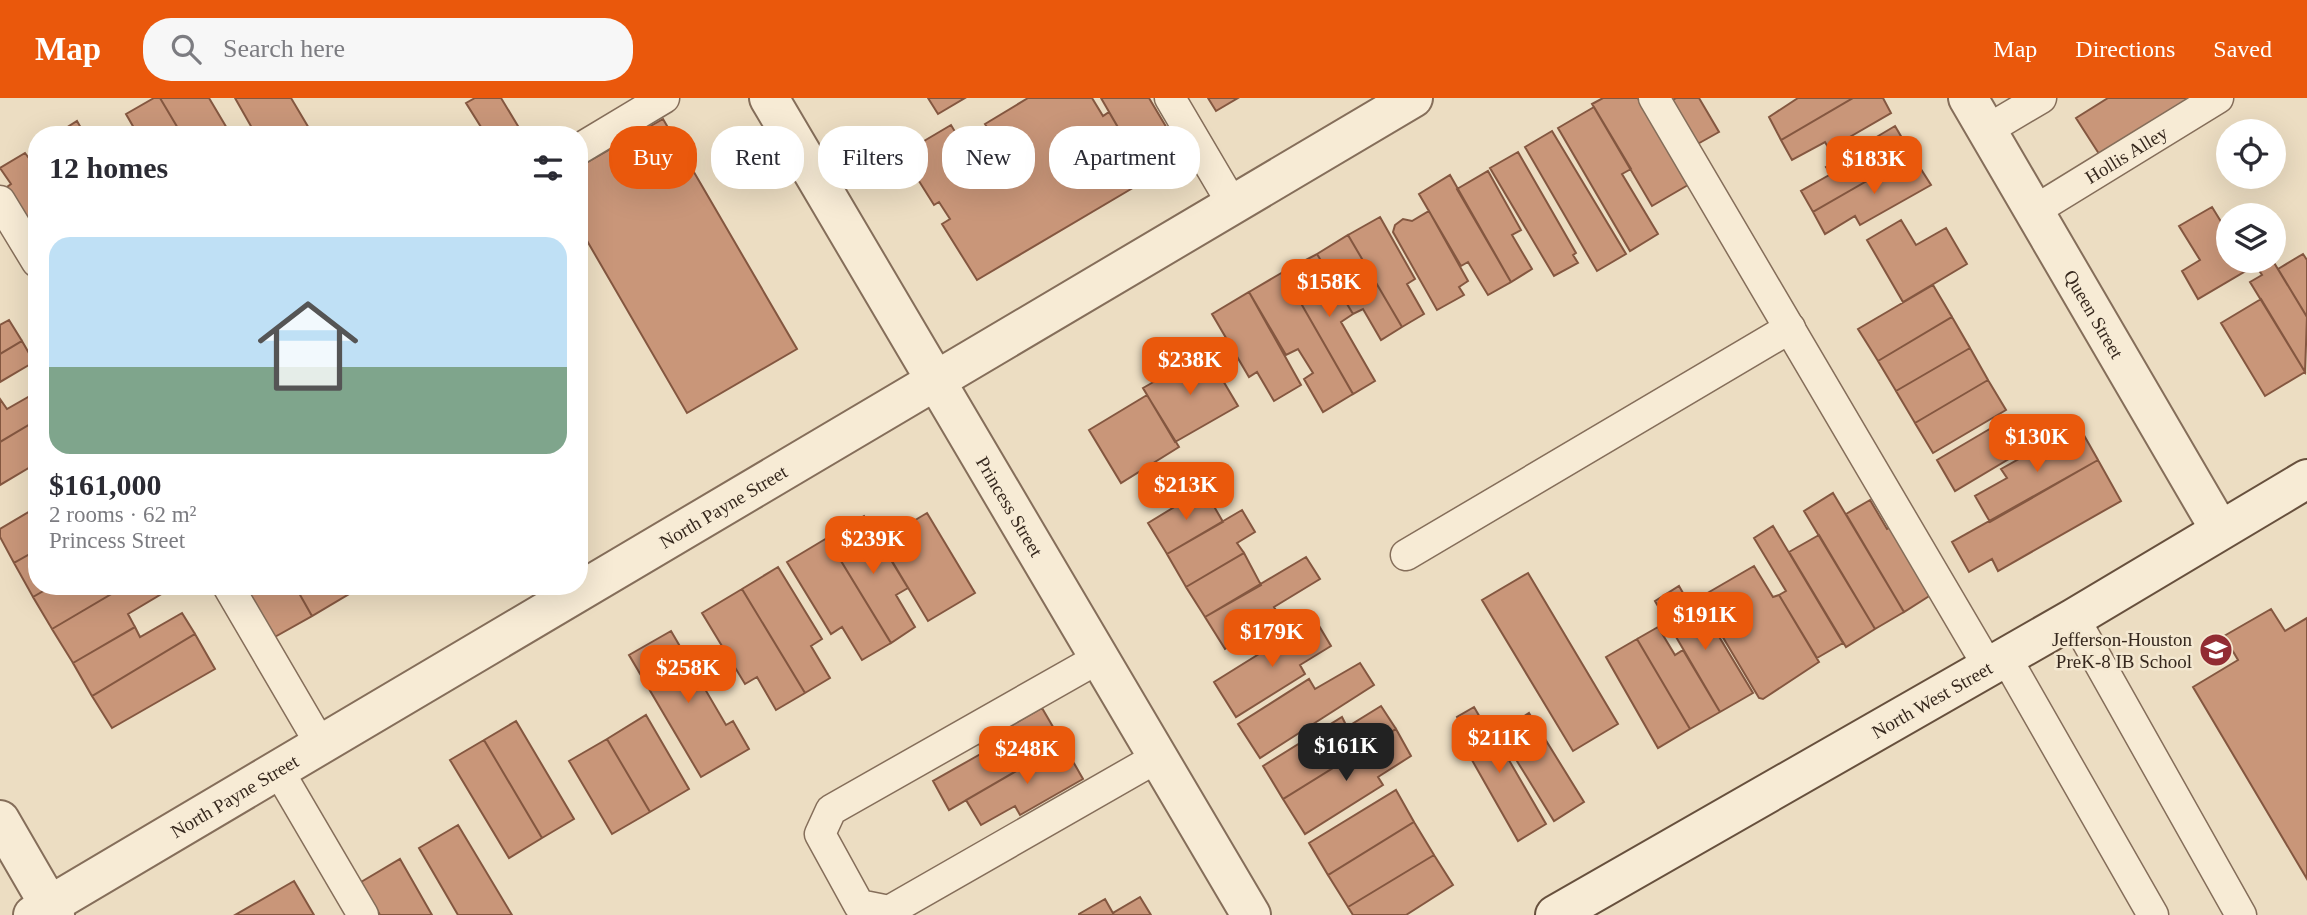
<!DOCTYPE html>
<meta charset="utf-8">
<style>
:root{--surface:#fff;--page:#f7f7f7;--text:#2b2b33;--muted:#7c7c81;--line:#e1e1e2;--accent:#ea580c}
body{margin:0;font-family:"Times New Roman",serif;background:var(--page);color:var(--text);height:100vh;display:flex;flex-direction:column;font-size:26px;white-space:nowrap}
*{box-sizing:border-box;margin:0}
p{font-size:23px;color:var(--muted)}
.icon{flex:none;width:38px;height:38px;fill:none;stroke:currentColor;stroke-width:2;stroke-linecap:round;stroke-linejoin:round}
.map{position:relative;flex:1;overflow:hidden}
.side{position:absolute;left:28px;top:28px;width:560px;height:469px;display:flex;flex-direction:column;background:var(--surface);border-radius:28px;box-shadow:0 7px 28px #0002}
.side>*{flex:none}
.guide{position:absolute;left:609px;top:28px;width:665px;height:63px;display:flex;gap:14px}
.buttons{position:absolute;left:2216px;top:21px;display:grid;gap:14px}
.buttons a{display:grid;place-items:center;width:70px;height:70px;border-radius:50%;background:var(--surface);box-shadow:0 7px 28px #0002;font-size:35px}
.price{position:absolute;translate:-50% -60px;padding:0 16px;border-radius:14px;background:var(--accent);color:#fff;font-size:23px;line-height:46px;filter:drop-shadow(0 2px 4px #0008)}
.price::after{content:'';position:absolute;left:50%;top:42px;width:21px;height:16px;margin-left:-10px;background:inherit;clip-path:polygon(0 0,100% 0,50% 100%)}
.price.current{background:#222;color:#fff}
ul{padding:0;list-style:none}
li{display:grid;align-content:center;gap:14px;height:371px;padding:0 21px}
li+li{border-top:2px solid var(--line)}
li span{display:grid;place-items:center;height:217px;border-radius:21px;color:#555}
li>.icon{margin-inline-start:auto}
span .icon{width:126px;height:126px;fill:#fffc;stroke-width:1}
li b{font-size:30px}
h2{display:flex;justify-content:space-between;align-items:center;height:84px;padding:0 21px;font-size:30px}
.tag{padding:0 24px;border-radius:28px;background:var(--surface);box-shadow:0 7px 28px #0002;font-size:24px;line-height:63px}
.tag.current{background:var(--accent);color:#fff}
header{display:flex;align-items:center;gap:42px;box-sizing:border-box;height:98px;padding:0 35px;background:var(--accent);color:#fff}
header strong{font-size:33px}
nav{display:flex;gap:38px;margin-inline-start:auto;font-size:24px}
.search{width:490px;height:63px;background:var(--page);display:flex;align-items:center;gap:18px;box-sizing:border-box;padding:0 24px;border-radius:28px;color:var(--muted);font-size:26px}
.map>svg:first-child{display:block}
.building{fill:#c99679;stroke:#845740;stroke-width:2}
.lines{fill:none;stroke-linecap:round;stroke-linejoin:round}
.service-casing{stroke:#856e5a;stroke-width:33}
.minor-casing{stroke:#856e5a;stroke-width:42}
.tertiary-casing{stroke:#856e5a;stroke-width:42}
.secondary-casing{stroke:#67503d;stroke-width:42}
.service{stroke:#f7ebd5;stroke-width:30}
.minor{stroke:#f7ebd5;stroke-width:38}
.tertiary{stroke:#f7ebd5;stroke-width:38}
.secondary{stroke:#f7ebd5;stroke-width:38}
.labels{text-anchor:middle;stroke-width:5;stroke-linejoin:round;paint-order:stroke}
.street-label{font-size:19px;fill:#36281e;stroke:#f4e8d1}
.poi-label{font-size:19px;fill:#36281e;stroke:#f4e8d1;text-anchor:end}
</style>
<header>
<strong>Map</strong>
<div class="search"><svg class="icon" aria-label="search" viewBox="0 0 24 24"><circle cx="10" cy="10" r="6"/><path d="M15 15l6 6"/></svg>Search here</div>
<nav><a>Map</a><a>Directions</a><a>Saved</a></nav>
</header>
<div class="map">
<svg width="2307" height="817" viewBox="0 0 2307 817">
<rect width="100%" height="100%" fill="#ecddc2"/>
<path class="building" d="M154 0H160L182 37H138L126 16Z
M160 0H209L231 37H182Z
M235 0H291L313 37H256Z
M475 0H501L521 33 513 37H486L466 5Z
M928 0H965L938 16Z
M1028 0H1092L1103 18 1109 14 1148 81 977 182 942 126 950 121 939 104 934 107 902 56 951 27 982 79 1009 63 985 26Z
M1101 0H1149L1184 59 1148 81Z
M1208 0H1238L1216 13Z
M1603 0H1638L1688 87 1652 108 1592 6Z
M1676 0H1699L1719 34 1694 48 1668 4Z
M1798 0H1853L1781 42 1769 19Z
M1853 0H1883L1891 15 1829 51 1825 44 1792 62 1781 42Z
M2108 0H2196L2101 59 2076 20Z
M1594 9 1631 71 1622 76 1658 136 1630 153 1558 30Z
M663 21 797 251 687 315 579 129V69Z
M77 23 85 37H55Z
M1895 28 1912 57 1813 114 1801 93 1831 76 1826 69Z
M1552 33 1626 156 1597 173 1525 49Z
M1518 54 1576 155 1573 157 1578 165 1554 178 1490 70Z
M25 55 37 71V136L7 89 11 86 0 70Z
M1912 57 1931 87 1860 127 1855 118 1825 136 1813 114Z
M1488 73 1521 132 1512 137 1532 171 1511 184 1457 91Z
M1450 77 1511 184 1488 197 1468 164 1461 168 1419 96Z
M2212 109 2228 135V163H2245L2249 171 2198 201 2182 173 2200 162 2179 128Z
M1429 113 1468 183 1459 189 1464 197 1437 212 1393 134 1395 127 1403 121 1412 123Z
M1380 119 1415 181 1407 186 1424 216 1402 229 1348 137Z
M1901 122 1916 147 1946 130 1967 166 1903 204 1867 142Z
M1348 137 1402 229 1381 242 1363 211 1353 216 1317 156Z
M1317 156 1353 216 1341 224 1375 283 1353 296 1283 174Z
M2303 156 2307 162V219L2278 171Z
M2253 163H2273L2307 219 2305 274 2250 184 2262 177Z
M1283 174 1353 296 1323 314 1304 281 1313 275 1298 251 1286 257 1249 194Z
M1933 187 1952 219 1878 263 1858 231Z
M1249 194 1301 287 1274 303 1257 274 1249 279 1212 216Z
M2261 201 2305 274 2265 298 2221 225Z
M1952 219 1970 250 1896 293 1878 263Z
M9 222 22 243 0 256V227Z
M22 243 34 264 0 284V256Z
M1970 250 1988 282 1915 325 1896 293Z
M1206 254 1238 308 1175 344 1143 290Z
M1988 282 2006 312 1933 355 1915 325Z
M37 294V322L0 344V301L7 311Z
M1147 297 1179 349 1121 385 1089 332Z
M2010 319 2029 349 1955 393 1937 362Z
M37 322V365L0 387V344Z
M2081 332 2098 362 1990 424 1975 398 2007 380 2001 371 2067 334 2070 339Z
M2098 362 2121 403 1998 473 1992 461 1969 474 1952 444Z
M1204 391 1223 424 1167 456 1148 425Z
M1833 395 1904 514 1875 531 1804 413Z
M1870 402 1887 431 1893 428 1934 495 1904 514 1846 416Z
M37 409V452L14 465 0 439V431Z
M1242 412 1255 434 1237 445 1244 455 1186 489 1167 456Z
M927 415 975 495 928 523 880 443Z
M864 418 908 490 896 497 915 529 891 545 827 440Z
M1773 428 1843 545 1817 560 1779 497 1786 493 1754 440Z
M1819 437 1875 531 1846 549 1789 454Z
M827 440 891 545 862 562 842 529 831 536 787 464Z
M37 452V488H52L33 499 14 465Z
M1244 455 1261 487 1205 519 1186 489Z
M1306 459 1320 481 1274 509 1280 519 1225 551 1205 519Z
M1754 468 1773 499 1779 497 1819 564 1763 601 1759 600 1718 531 1723 528 1704 497Z
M778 469 822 541 811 548 830 580 805 595 742 491Z
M1528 475 1618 626 1573 653 1482 502Z
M52 488H125L52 531 33 499Z
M125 488H166L168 492 128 516 135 529 73 565 52 531Z
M243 488H295L312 518 273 540Z
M295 488H345L349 496 312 518Z
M345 488H364L349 496Z
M1679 488 1707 537 1715 532 1753 595 1720 614 1655 503Z
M742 491 805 595 776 612 757 579 745 586 702 515Z
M2271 511 2285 533 2307 520V781L2193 589 2238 562 2224 538Z
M182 515 195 536 92 598 73 565 135 529 140 539Z
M1315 521 1331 548 1300 567 1305 576 1236 619 1214 584Z
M1658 529 1675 557 1683 552 1720 614 1690 631 1637 541Z
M671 533 726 627 733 623 749 651 701 679 629 557Z
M195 536 215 571 112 630 92 598Z
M1637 541 1690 631 1658 650 1606 559Z
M1360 565 1374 587 1260 660 1238 626 1309 581 1315 591Z
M1381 608 1396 631 1283 701 1263 668 1342 619 1347 629Z
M1474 609 1481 621 1484 619 1546 726 1518 743 1456 634 1463 631 1457 619Z
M1042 610 1063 646 949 712 933 683 984 654 979 646Z
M1529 615 1584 704 1554 723 1499 634Z
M646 617 689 691 650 714 607 641Z
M516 623 574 721 542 740 484 642Z
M1396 631 1411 658 1378 679 1383 687 1305 736 1283 701Z
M607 641 650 714 612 736 569 663Z
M484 642 542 740 509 760 450 662Z
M1063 646 1083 681 1020 717 1015 708 981 727 966 702Z
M1396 692 1414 724 1328 777 1309 745Z
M1414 724 1434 757 1348 809 1328 777Z
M458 727 512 817H458L419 750Z
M1434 757 1453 787 1406 817H1353L1348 809Z
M400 761 432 817H380L361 784Z
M294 783 314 817H235Z
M1140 799 1151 817H1114L1113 815Z
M1105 801 1114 817H1079V816Z"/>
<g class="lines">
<defs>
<g id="service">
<path d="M1170 0 1233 107"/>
<path d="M1654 0 1988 568"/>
<path d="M1987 32 2041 0"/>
<path d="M579 51 664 0"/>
<path d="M0 103 37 164"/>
<path id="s1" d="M2034 113 2218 0"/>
<path d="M1406 457 1790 230"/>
<path d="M228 488 321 647"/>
<path d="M2074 520 2241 817"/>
<path d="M2005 558 2153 817"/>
<path d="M1099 560 831 712 820 736 859 807 889 813 1158 659"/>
<path d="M278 672 363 817"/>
</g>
<g id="minor">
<path id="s2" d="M769 0 1251 817"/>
<path d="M0 722 55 817"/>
<path id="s3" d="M33 817 1413 0"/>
</g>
<g id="tertiary">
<path id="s4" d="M1968 0 2220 432"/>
</g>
<g id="secondary">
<path id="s5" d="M1555 817 2074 520 2307 381"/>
</g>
</defs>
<use href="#service" class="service-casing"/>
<use href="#minor" class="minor-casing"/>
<use href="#tertiary" class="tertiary-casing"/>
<use href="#secondary" class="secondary-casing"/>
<use href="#service" class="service"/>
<use href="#minor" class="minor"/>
<use href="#tertiary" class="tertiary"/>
<use href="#secondary" class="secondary"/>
</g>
<defs>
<symbol id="school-disc" viewBox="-11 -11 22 22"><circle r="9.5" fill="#922c33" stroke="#f4e8d1"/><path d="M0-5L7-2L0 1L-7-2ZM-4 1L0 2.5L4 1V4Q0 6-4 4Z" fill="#fff"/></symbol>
</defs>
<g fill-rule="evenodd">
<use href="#school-disc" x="2197" y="533" width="38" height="38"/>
</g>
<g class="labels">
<g class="street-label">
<text dy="7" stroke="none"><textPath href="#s1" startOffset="108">Hollis Alley</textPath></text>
<text dy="7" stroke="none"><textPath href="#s4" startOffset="250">Queen Street</textPath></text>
<text dy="7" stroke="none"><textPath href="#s3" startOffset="802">North Payne Street</textPath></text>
<text dy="7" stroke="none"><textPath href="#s2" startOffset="474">Princess Street</textPath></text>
<text dy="7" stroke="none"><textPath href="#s5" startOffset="434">North West Street</textPath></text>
<text dy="7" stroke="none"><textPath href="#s3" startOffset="234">North Payne Street</textPath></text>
</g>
<g class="poi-label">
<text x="2192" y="548">Jefferson-Houston<tspan x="2192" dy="22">PreK-8 IB School</tspan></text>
</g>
</g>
</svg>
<div class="buttons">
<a><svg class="icon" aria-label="locate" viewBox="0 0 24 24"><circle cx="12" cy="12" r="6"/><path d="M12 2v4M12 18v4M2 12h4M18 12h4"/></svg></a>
<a><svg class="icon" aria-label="layers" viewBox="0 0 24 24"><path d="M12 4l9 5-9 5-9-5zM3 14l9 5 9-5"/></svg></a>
</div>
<b class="price" style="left:1874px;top:98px">$183K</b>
<b class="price" style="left:1329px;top:221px">$158K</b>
<b class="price" style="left:1190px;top:299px">$238K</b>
<b class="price" style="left:2037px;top:376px">$130K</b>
<b class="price" style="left:1186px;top:424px">$213K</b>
<b class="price" style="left:873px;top:478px">$239K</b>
<b class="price" style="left:1705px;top:554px">$191K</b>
<b class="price" style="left:1272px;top:571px">$179K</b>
<b class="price" style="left:688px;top:607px">$258K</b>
<b class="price" style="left:1499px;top:677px">$211K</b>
<b class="price current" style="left:1346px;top:685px">$161K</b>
<b class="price" style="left:1027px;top:688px">$248K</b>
<div class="guide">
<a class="tag current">Buy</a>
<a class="tag">Rent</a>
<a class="tag">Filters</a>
<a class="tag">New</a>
<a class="tag">Apartment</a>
</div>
<section class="side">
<h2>12 homes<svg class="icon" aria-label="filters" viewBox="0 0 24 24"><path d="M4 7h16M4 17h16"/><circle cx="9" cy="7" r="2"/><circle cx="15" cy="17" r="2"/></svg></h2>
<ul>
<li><span style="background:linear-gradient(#bfe0f5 60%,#7fa58c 0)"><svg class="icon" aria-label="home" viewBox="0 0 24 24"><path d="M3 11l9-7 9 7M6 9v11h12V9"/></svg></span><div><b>$161,000</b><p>2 rooms · 62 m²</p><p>Princess Street</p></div></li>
</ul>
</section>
</div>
